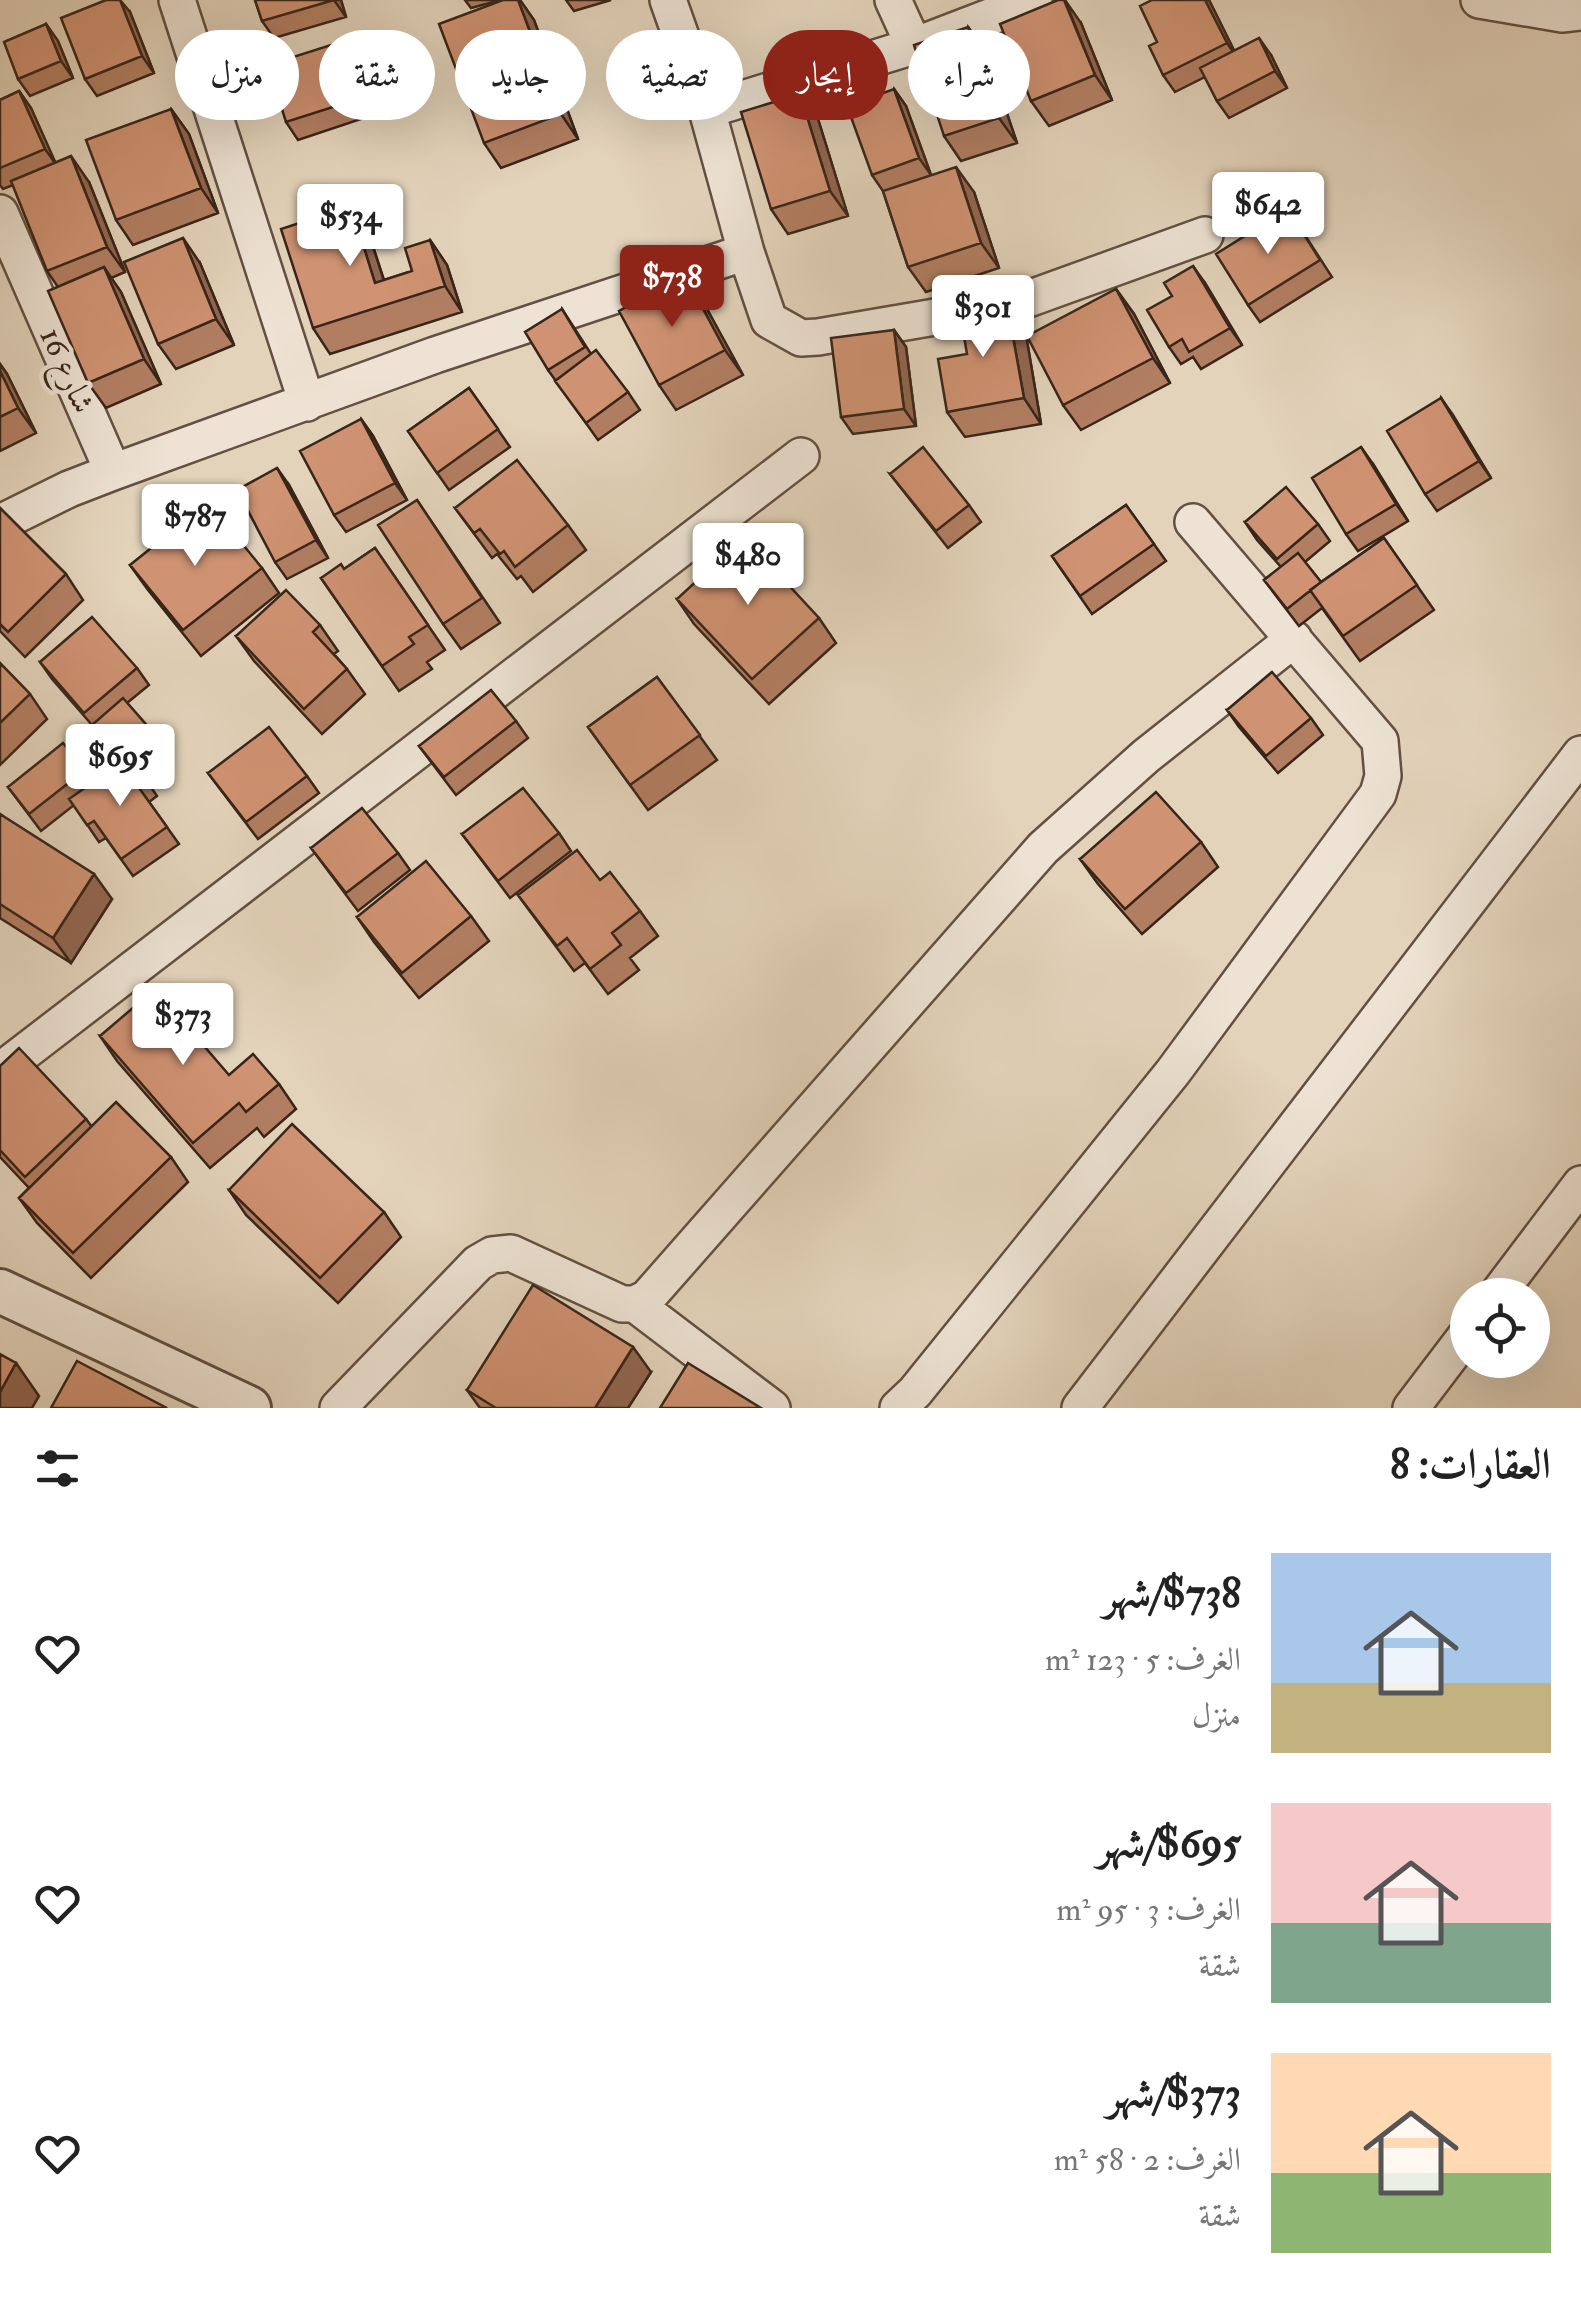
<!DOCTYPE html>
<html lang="ar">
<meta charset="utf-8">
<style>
:root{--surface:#fff;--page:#f2f2f2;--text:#222;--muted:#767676;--accent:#8f2418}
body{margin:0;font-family:"IM FELL Double Pica",Amiri,serif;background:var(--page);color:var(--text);direction:rtl;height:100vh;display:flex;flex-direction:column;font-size:38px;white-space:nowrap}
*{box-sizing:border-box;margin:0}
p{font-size:32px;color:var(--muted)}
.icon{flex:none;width:55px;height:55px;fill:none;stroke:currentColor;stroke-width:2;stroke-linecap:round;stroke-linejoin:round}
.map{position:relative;height:1408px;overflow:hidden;direction:ltr}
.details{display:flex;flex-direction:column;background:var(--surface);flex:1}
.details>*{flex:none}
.top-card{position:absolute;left:30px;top:30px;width:1000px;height:90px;direction:rtl;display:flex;gap:20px}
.tools{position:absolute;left:1450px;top:1278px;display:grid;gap:20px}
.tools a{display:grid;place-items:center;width:100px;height:100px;border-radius:50%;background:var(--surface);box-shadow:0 10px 40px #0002;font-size:50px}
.price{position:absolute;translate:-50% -85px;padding:0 22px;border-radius:10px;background:#fff;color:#222;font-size:32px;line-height:65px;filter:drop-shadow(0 2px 5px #0008)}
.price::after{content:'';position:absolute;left:50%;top:60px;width:30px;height:22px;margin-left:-15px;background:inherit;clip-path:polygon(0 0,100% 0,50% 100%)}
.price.selected{background:var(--accent);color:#fff}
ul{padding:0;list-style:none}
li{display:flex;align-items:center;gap:30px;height:250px;padding:0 30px}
li span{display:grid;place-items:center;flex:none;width:280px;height:200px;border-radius:0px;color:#555}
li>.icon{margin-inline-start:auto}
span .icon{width:120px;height:120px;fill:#fffc;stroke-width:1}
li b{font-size:42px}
h2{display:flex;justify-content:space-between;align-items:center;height:120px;padding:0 30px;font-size:42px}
.tag{padding:0 35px;border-radius:45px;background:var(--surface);box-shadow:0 10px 40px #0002;font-size:35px;line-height:90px}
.tag.selected{background:var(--accent);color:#fff}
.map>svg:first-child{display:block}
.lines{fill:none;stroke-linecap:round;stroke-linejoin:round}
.minor-casing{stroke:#635042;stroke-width:40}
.tertiary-casing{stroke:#635042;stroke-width:48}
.minor{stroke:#ede2d3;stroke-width:35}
.tertiary{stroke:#ede2d3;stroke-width:42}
.wall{fill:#b27e62;stroke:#382519;stroke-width:2.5}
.shaded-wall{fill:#916650;stroke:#382519;stroke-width:2.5}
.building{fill:#cf9272;stroke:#382519;stroke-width:2.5}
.labels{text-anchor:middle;stroke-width:9;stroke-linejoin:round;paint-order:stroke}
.street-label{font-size:32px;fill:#382519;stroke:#ede2d3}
</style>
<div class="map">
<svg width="1581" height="1408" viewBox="0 0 1581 1408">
<rect width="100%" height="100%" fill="#e3d3bb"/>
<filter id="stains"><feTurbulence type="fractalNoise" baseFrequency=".002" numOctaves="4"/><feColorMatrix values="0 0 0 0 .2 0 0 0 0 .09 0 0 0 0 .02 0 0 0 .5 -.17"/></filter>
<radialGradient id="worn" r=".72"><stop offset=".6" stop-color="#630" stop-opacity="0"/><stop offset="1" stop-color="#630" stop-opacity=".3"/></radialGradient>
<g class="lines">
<defs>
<path id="minor" d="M177 0 307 403
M668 0 707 110 746 252 769 320 801 338 818 337 1017 303 1205 235
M893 0 914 46
M1479 0 1562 14 1581 12
M707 110 914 46 1034 0
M0 213 113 472
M0 523 69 489 113 472 435 355 746 252
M0 1071 801 456
M1497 1295 1581 1184
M635 1304 772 1408
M338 1408 478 1263 492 1255 511 1253 622 1304H635L647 1298 1043 848 1146 756 1294 639
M898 1408 915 1392 1173 1072 1378 794 1383 776 1380 741 1193 522
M1080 1408 1581 754
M1411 1408 1468 1333"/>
<path id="tertiary" d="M0 1291 249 1408"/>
</defs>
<use href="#minor" class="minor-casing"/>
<use href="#tertiary" class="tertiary-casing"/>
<use href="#minor" class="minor"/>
<use href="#tertiary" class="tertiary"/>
</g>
<path class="wall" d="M255 0H341L346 17 274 38 262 21Z
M465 0H501L471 8Z
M503 0H520L534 20 578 139 501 168 484 143Z
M566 0H611L574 11Z
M1152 0H1209L1234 51 1271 55 1287 88 1229 118 1217 101 1205 77 1175 92 1163 75Z
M130 12 154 73 97 96 85 79Z
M1081 23 1112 100 1049 126 1031 101Z
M46 24 58 41 73 78 30 96 18 79Z
M968 27 986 52 1017 143 961 161 944 136Z
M334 44 346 61 364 118 298 140 286 122Z
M894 89 906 106 931 175 974 192 999 268 926 292 908 267 883 191 872 175Z
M19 91 31 108 55 163 89 182 125 272 111 278 121 292 161 384 106 408 88 383 58 287 47 271 13 185 3 189 0 185V100Z
M800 94 818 119 848 216 788 234 771 209Z
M171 109 189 134 218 213 133 245 116 220Z
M1288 209 1332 277 1260 322 1248 305Z
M368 231 384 280 412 271 430 240 447 265 462 312 330 354 313 328Z
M200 263 234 345 176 369 158 344Z
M1205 283 1242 345 1201 369 1193 357 1181 364 1169 347Z
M1116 289 1134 314 1170 383 1081 430 1063 405Z
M1006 298 1024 323 1041 424 965 437 947 412 967 354Z
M702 300 743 375 676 410 659 385Z
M562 309 591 354 628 392 640 410 598 440 548 370Z
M894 330 906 347 916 426 853 434 841 417Z
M0 364 7 374 36 433 0 451Z
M469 388 510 447 449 490 408 431Z
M1441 398 1491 478 1437 511 1425 494Z
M361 419 373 436 407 500 346 532 334 515Z
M1373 464 1408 521 1358 551 1346 534Z
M890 474 969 505 981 522 948 548Z
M289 485 328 558 287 579 275 562Z
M417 500 500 623 461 649 443 624Z
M1126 505 1166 561 1092 614 1052 556Z
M0 508 66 574 83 600 25 657 0 631Z
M455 508 568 525 586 550 533 592 521 576 517 579 497 554 492 558Z
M1245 522 1318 524 1330 541 1305 562 1321 582 1384 538 1434 610 1360 661 1322 608 1299 626 1264 580 1281 567 1257 540Z
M214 535 262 568 279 593 201 656 148 590 130 565Z
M375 548 445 650 427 662 432 669 399 691 321 578 344 569Z
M677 599 819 618 836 643 769 704 694 624Z
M320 625 338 651 334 654 347 669 365 694 322 734 254 661 236 636Z
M40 662 137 668 149 685 127 703 150 729 162 746 137 767 157 796 149 802 179 844 133 876 106 838 99 842 74 805 41 831 8 787 85 770 94 782 114 768 85 731 92 725 52 679Z
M0 663 30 694 47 719 0 765Z
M657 677 717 760 648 810 588 727Z
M1227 710 1311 718 1323 735 1278 773 1239 727Z
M516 721 528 738 456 795 419 746Z
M208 773 307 776 319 793 258 839Z
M0 814 112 899 71 963 0 918Z
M559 833 571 851 510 898 462 834Z
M1201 842 1218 867 1142 934 1098 884 1080 859Z
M311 848 398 853 410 870 358 911Z
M600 880 640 911 658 936 630 958 639 970 608 994 585 963 574 971 518 895Z
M471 916 489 941 419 998 374 942 357 917Z
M100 1036 229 1075 279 1084 296 1109 264 1137 257 1128 210 1168 117 1061Z
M0 1066 86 1119 92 1127 171 1157 188 1182 91 1278 37 1223 19 1198 29 1188 0 1157Z
M229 1190 384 1212 401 1237 338 1303 246 1215Z
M651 1372 628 1408H480L467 1390Z"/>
<path class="shaded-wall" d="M120 0 130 12 154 73 142 56Z
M334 0H341L346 17Z
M518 0H520L534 20 578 139 561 114Z
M1065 0 1081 23 1112 100 1095 75Z
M1205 0H1209L1239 60 1227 43Z
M46 24 58 41 73 78 61 61Z
M968 27 986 52 1017 143 999 118Z
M1259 38 1271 55 1287 88 1275 71Z
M334 44 346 61 364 118 352 101Z
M894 89 906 106 931 175 919 158Z
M19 91 31 108 57 166 45 149Z
M800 94 818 119 848 216 830 191Z
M171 109 189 134 218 213 201 188Z
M71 156 89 182 125 272 107 247Z
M956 167 974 192 999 268 981 243Z
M351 206 368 231 391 303 375 283Z
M183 238 200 263 234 345 216 319Z
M430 240 447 265 462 312 445 286Z
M1193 266 1205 283 1242 345 1230 328Z
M104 267 121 292 161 384 144 359Z
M685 275 702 300 743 375 725 350Z
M1116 289 1134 314 1170 383 1153 358Z
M1006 298 1024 323 1041 424 1024 398Z
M894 330 906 347 916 426 904 409Z
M0 364 7 374 36 433 18 408 0 371Z
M1441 398 1453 415 1491 478 1479 461Z
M361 419 373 436 407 500 395 483Z
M1361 447 1373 464 1408 521 1396 504Z
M277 468 289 485 328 558 316 540Z
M94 874 112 899 71 963 53 938Z
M633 1347 651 1372 628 1408H595Z
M16 1363 39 1396 32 1408H0V1392Z"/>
<path class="building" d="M106 0H120L142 56 85 79 61 18Z
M255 0H334L262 21Z
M503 0H518L561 114 484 143 439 24Z
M1058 0H1064L1095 75 1031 101 1000 24Z
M1152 0H1205L1227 43 1163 75 1149 46 1157 42 1140 6Z
M46 24 61 61 18 79 4 42Z
M968 27 999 118 944 136 914 45Z
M1259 38 1275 71 1217 101 1200 68Z
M334 44 352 101 286 122 268 65Z
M894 89 919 158 872 175 847 106Z
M19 91 45 149 0 168V100Z
M800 94 830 191 771 209 741 112Z
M171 109 201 188 116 220 86 140Z
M71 156 107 247 47 271 11 181Z
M956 167 981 243 908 267 883 191Z
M351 206 375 283 412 271 405 248 430 240 445 286 313 328 281 229Z
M1288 209 1320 260 1248 305 1216 254Z
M183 238 216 319 158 344 124 262Z
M1193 266 1230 328 1189 352 1182 339 1169 347 1147 310 1172 296 1164 283Z
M104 267 144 359 88 383 48 291Z
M685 275 725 350 659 385 619 311Z
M1116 289 1153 358 1063 405 1027 336Z
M1006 298 1024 398 947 412 938 359 967 354 959 307Z
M562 309 585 347 548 370 525 332Z
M894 330 904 409 841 417 831 338Z
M596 350 628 392 586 423 555 381Z
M0 371 18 408 0 417Z
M469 388 498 429 437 473 408 431Z
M1441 398 1479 461 1425 494 1387 431Z
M361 419 395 483 334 515 300 451Z
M923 447 969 505 936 531 890 474Z
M1361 447 1396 504 1346 534 1312 478Z
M517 460 568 525 515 567 504 551 500 554 480 529 474 533 455 508Z
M277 468 316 540 275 562 237 490Z
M1286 487 1318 524 1277 559 1245 522Z
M417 500 482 598 443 624 378 525Z
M1126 505 1154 544 1080 596 1052 556Z
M0 508 66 574 8 632 0 624Z
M196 512 214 535 227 525 262 568 183 630 130 565Z
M744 537 819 618 752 679 677 599Z
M1384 538 1417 585 1343 636 1310 590Z
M375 548 428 625 409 637 414 644 382 666 321 578 341 564 344 569Z
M1298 553 1321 582 1287 609 1264 580Z
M286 590 320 625 313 632 347 669 304 709 236 636Z
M92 617 137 668 84 713 40 662Z
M0 663 30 694 0 723Z
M1272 672 1311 718 1266 756 1227 710Z
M657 677 700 735 630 785 588 727Z
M491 690 516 721 444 777 419 746Z
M123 698 150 729 112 762 85 731Z
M269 727 307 776 246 822 208 773Z
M63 743 85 770 29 814 8 787Z
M129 757 145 779 137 785 167 827 121 859 94 821 87 825 69 799Z
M523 788 559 833 498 881 462 834Z
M1156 792 1201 842 1125 909 1080 859Z
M362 808 398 853 346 893 311 848Z
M0 814 94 874 53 938 0 904Z
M577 850 600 880 610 872 640 911 612 933 621 945 590 969 567 938 557 946 518 895Z
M426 861 471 916 402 973 357 917Z
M155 989 229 1075 253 1054 279 1084 246 1112 239 1103 193 1143 100 1036Z
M19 1048 86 1119 25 1177 0 1150V1066Z
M116 1102 171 1157 73 1253 19 1198Z
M292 1124 384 1212 320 1278 229 1190Z
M533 1285 633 1347 595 1408H496L467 1390Z
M0 1354 16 1363 0 1392Z
M77 1361 167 1408H51Z
M688 1363 761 1408H660Z"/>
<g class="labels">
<g class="street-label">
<text transform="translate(68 370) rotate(66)" y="11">شارع 16</text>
</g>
</g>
<rect width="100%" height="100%" filter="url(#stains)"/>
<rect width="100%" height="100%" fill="url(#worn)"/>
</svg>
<div class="tools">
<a><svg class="icon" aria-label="locate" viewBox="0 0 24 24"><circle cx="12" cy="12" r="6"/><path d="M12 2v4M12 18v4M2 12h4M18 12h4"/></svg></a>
</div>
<b class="price" style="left:1268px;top:257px">$642</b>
<b class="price" style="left:350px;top:269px">$534</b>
<b class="price selected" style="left:672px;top:330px">$738</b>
<b class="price" style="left:983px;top:360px">$301</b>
<b class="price" style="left:195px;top:569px">$787</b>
<b class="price" style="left:748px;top:608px">$480</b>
<b class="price" style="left:120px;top:809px">$695</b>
<b class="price" style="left:183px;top:1068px">$373</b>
<div class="top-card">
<a class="tag">شراء</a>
<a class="tag selected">إيجار</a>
<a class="tag">تصفية</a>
<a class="tag">جديد</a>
<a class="tag">شقة</a>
<a class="tag">منزل</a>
</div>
</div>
<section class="details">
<h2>العقارات: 8<svg class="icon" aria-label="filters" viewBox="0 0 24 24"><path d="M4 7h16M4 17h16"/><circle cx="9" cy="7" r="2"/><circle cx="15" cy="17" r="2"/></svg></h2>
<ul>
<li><span style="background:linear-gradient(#a9c7e8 65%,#c2b280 0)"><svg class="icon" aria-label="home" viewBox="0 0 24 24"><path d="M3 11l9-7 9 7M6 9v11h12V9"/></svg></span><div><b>$738/شهر</b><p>الغرف: 5 · 123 m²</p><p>منزل</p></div><svg class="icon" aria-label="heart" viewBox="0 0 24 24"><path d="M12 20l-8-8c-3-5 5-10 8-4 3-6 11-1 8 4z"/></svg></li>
<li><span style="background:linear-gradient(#f6c9c9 60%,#7fa58c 0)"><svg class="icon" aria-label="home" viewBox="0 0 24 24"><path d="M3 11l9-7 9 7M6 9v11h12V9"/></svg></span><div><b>$695/شهر</b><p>الغرف: 3 · 95 m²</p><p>شقة</p></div><svg class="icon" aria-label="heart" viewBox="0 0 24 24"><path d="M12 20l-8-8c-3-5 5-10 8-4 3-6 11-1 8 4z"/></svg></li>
<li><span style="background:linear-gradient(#ffd9b3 60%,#8fb573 0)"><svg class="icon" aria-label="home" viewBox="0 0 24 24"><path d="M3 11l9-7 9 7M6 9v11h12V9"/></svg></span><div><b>$373/شهر</b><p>الغرف: 2 · 58 m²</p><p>شقة</p></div><svg class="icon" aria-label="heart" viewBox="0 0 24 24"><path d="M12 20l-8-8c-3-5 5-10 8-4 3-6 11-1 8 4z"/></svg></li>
</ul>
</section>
